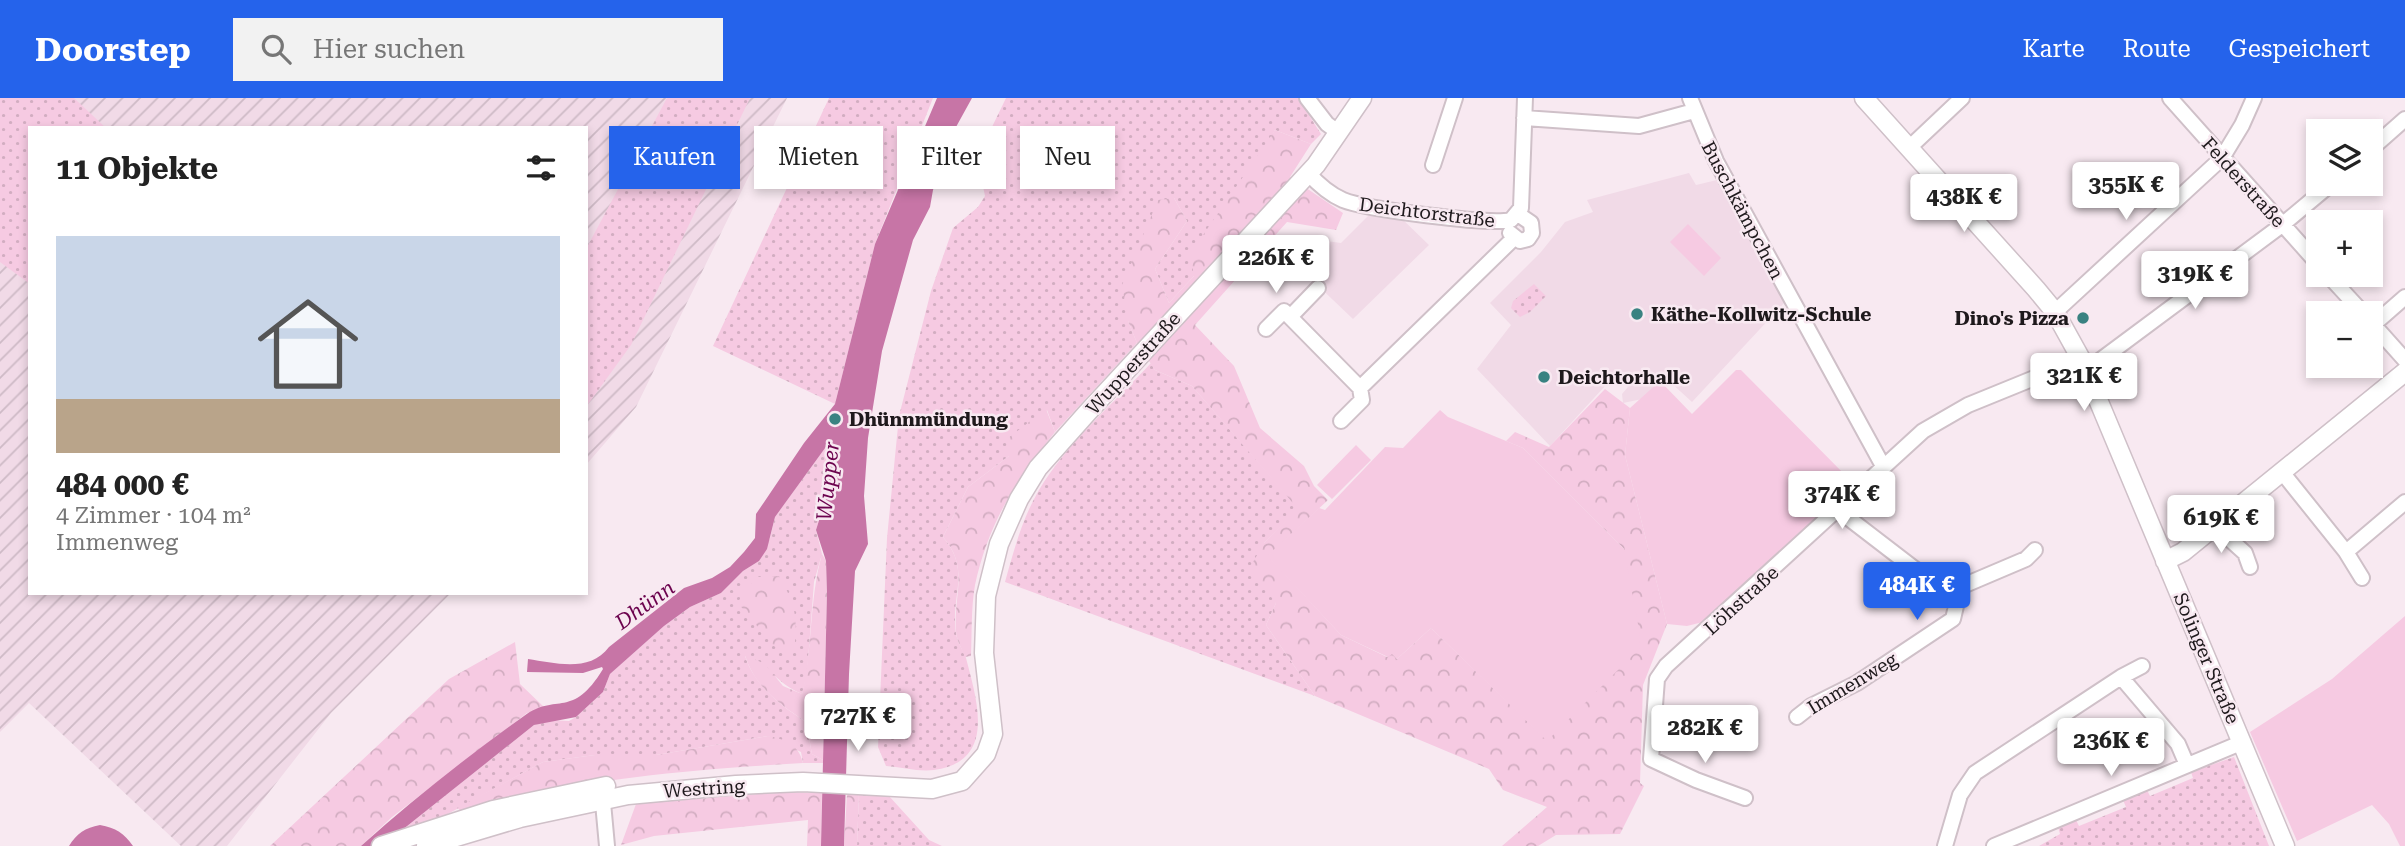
<!DOCTYPE html>
<html lang="de">
<meta charset="utf-8">
<style>
:root{--surface:#fff;--page:#f2f2f2;--text:#222;--muted:#767676;--line:#e0e0e0;--accent:#2563eb}
body{margin:0;font-family:"Roboto Serif",serif;background:var(--page);color:var(--text);height:100vh;display:flex;flex-direction:column;font-size:26px;white-space:nowrap}
*{box-sizing:border-box;margin:0}
p{font-size:23px;color:var(--muted)}
.icon{flex:none;width:38px;height:38px;fill:none;stroke:currentColor;stroke-width:2;stroke-linecap:round;stroke-linejoin:round}
.map{position:relative;flex:1;overflow:hidden}
.panel{position:absolute;left:28px;top:28px;width:560px;height:469px;display:flex;flex-direction:column;background:var(--surface);border-radius:0px;box-shadow:0 4px 10px #0003}
.panel>*{flex:none}
.top-card{position:absolute;left:609px;top:28px;width:665px;height:63px;display:flex;gap:14px}
.controls{position:absolute;left:2306px;top:21px;display:grid;gap:14px}
.controls a{display:grid;place-items:center;width:77px;height:77px;border-radius:0px;background:var(--surface);box-shadow:0 4px 10px #0003;font-size:35px}
.price{position:absolute;translate:-50% -60px;padding:0 16px;border-radius:7px;background:#fff;color:#222;font-size:23px;line-height:46px;filter:drop-shadow(0 2px 4px #0008)}
.price::after{content:'';position:absolute;left:50%;top:42px;width:21px;height:16px;margin-left:-10px;background:inherit;clip-path:polygon(0 0,100% 0,50% 100%)}
.price.current{background:var(--accent);color:#fff}
ul{padding:0;list-style:none}
li{display:grid;align-content:center;gap:14px;height:371px;padding:0 28px}
li+li{border-top:2px solid var(--line)}
li span{display:grid;place-items:center;height:217px;border-radius:0px;color:#555}
li>.icon{margin-inline-start:auto}
span .icon{width:126px;height:126px;fill:#fffc;stroke-width:1}
li b{font-size:30px}
h2{display:flex;justify-content:space-between;align-items:center;height:84px;padding:0 28px;font-size:30px}
.tag{padding:0 24px;border-radius:0px;background:var(--surface);box-shadow:0 4px 10px #0003;font-size:24px;line-height:63px}
.tag.current{background:var(--accent);color:#fff}
header{display:flex;align-items:center;gap:42px;box-sizing:border-box;height:98px;padding:0 35px;background:var(--accent);color:#fff}
header strong{font-size:33px}
nav{display:flex;gap:38px;margin-inline-start:auto;font-size:24px}
.search{width:490px;height:63px;background:var(--page);display:flex;align-items:center;gap:18px;box-sizing:border-box;padding:0 24px;border-radius:0px;color:var(--muted);font-size:26px}
.map>svg:first-child{display:block}
.built{fill:#f1dae7}
.industrial{fill:url(#industrial-furrows)}
.grass{fill:url(#grass-dots)}
.forest{fill:url(#forest-crowns)}
.green{fill:#f6cae2}
.water{fill:#c775a6}
.lines{fill:none;stroke-linecap:round;stroke-linejoin:round}
.minor-casing{stroke:#cfc0c8;stroke-width:18}
.major-casing{stroke:#cfc0c8;stroke-width:21}
.minor{stroke:#fff;stroke-width:14}
.major{stroke:#fff;stroke-width:18}
.poi-dot{fill:#398281;stroke:#f8e9f1;stroke-width:2.5}
.labels{text-anchor:middle;stroke-width:5;stroke-linejoin:round;paint-order:stroke}
.street-label{font-size:19px;fill:#1e191c;stroke:#f8e9f1}
.poi-label{font-size:19px;font-weight:bold;fill:#1e191c;stroke:#f8e9f1;text-anchor:start}
.water-label{font-size:21px;font-style:italic;fill:#6c034e;stroke:#f8e9f1}
</style>
<header>
<strong>Doorstep</strong>
<div class="search"><svg class="icon" aria-label="search" viewBox="0 0 24 24"><circle cx="10" cy="10" r="6"/><path d="M15 15l6 6"/></svg>Hier suchen</div>
<nav><a>Karte</a><a>Route</a><a>Gespeichert</a></nav>
</header>
<div class="map">
<svg width="2405" height="748" viewBox="0 0 2405 748">
<defs>
<pattern id="industrial-furrows" width="10" height="10" patternUnits="userSpaceOnUse" patternTransform="scale(1.75)"><rect width="10" height="10" fill="#f1dae7"/><path d="M-1 1l2-2M0 10L10 0M9 11l2-2" fill="none" stroke="#cebac6"/></pattern>
<pattern id="grass-dots" width="8" height="8" patternUnits="userSpaceOnUse" patternTransform="scale(1.75)"><rect width="8" height="8" fill="#f6cae2"/><path d="M2 2h.1M6 6h.1" fill="none" stroke="#d2adc1" stroke-width="1.8" stroke-linecap="round"/></pattern>
<pattern id="forest-crowns" width="20" height="18" patternUnits="userSpaceOnUse" patternTransform="scale(1.75)"><rect width="20" height="18" fill="#f6cae2"/><path d="M2 6a3 3 0 1 1 6 0M12 15a3 3 0 1 1 6 0" fill="none" stroke="#d2adc1"/></pattern>
</defs>
<rect width="100%" height="100%" fill="#f8e9f1"/>
<path class="built" d="M1689 75 1696 87 1717 82 1785 204 1692 304 1669 283 1664 288 1660 284 1642 301 1623 305 1622 296 1628 289 1616 276 1550 348 1477 271 1511 227 1490 205 1541 154 1565 124 1593 114 1587 102Z
M1369 117 1400 119 1429 147 1353 221 1290 161 1311 141 1341 145Z"/>
<path class="industrial" d="M0 0H787L636 309 586 367V30H30V495H451L331 615 227 748H181L29 605 0 634Z"/>
<path class="grass" d="M0 0H74L106 30H30V186L0 164Z
M667 0H750L631 247 586 309V151Z
M829 0H933L875 146 835 306 713 248Z
M1006 0H1298L1321 36 1311 46 1275 32 1194 178 1169 205 1155 171 1187 123 1174 100 1128 223 1137 245 1055 334 1047 312 1009 358 968 389 943 439C972 473 950 498 956 535 957 544 963 552 966 560 977 603 997 663 934 672 919 674 901 669 886 668L878 649 887 440 899 318 931 193 953 130 978 109 985 98 977 60Z
M1534 186 1546 198 1530 214 1520 219 1511 210 1513 203Z
M1151 265 1155 272 1192 288 1299 411 1264 445 1276 505 1266 527 1315 598 1005 484C1014 452 1022 421 1039 392 1067 345 1114 305 1151 265Z
M828 346 833 355 827 397 816 432 822 456 814 484 807 576 802 596C777 586 770 568 745 558 755 588 780 607 806 624L812 656 823 662V665H803L801 654 768 638 656 657H595L543 664 444 718 425 748H382L534 627 548 622 569 623 576 619 603 594 610 576 664 528 690 509 721 495 743 473 759 463 770 440 775 419Z
M2234 659 2269 748H2039L2060 736 2058 729 2076 722 2079 728 2126 709 2123 702 2147 692 2150 698 2193 680 2191 674Z
M859 696 889 698 929 742 942 748H857Z"/>
<path class="forest" d="M1275 32 1311 46 1290 79 1343 115 1336 132 1287 124 1195 227 1234 268 1260 330 1304 368 1314 388 1328 402 1268 458 1341 537 1387 559 1392 555 1397 561 1431 530 1547 642 1624 451 1523 350 1506 343 1515 334 1549 349 1605 291 1630 310 1625 357 1667 526 1643 587 1640 685 1644 688 1620 736 1556 737 1538 748H1502L1547 709 1503 692 1489 671 1315 598 1266 527 1276 505 1249 471 1264 445 1298 411 1192 288 1155 272 1137 245 1128 223 1122 187 1158 102 1174 100 1187 123 1155 171 1169 205 1194 178 1190 156Z
M1046 311 1055 334C1016 382 988 426 975 487 971 510 972 535 971 558L965 559C962 551 956 541 956 533 953 497 970 470 943 439L968 389 1009 358 1007 341Z
M822 456 826 463 827 495 823 662 812 656 806 624C779 606 754 588 745 557L765 566 783 588 802 596C813 550 809 502 822 456Z
M779 478C796 507 798 520 794 553L787 558 773 547 738 505 744 492 758 479Z
M515 544 520 586 545 610 527 615 392 719 361 748H270L449 581Z
M768 638C785 641 799 647 803 665 682 672 579 681 461 713L457 710 543 664 595 657H656Z
M781 694 822 695 821 748H807L808 722 654 738 621 747 636 706Z
M847 696H859L857 748H844Z"/>
<path class="green" d="M1688 126 1721 160 1704 178 1670 144Z
M1736 272H1741L1855 387 1707 523 1687 528 1667 526 1625 357 1630 310 1660 283 1692 316Z
M1440 312 1448 319 1523 350 1624 451 1640 537 1639 551 1547 643 1431 530 1397 561 1392 556 1388 559 1341 537 1267 458 1319 410 1325 412 1385 349 1403 350Z
M1356 347 1371 362 1332 401 1317 387Z
M2405 518V748H2400L2389 726 2372 707 2297 743 2250 634 2332 581Z"/>
<path class="water" d="M937 0H972L956 29 933 92 930 109 913 142 882 253 868 340 864 398 868 446 855 473 849 576 844 748H821L827 495 826 463 816 432 827 397 833 355 828 346 775 419 767 451 759 463 743 473 721 495 690 509 664 528 610 576 603 594 576 619 534 627 382 748H361C412 702 468 658 524 618 557 594 572 622 603 571L602 569 583 575 527 574 528 561C555 565 590 575 609 549L684 490 712 480 730 469 744 454 755 440 756 416 804 345 835 306 875 146Z
M100 727C116 730 124 735 133 748H69C77 735 85 730 100 727Z"/>
<g class="lines">
<defs>
<path id="minor" d="M1307 0 1327 26 1338 34
M1690 0 1716 63 1883 368
M2170 0 2319 167
M1524 20 1639 28 1694 13
M1910 49 1962 0
M2371 51 2405 21
M1433 67 1455 0
M1308 75C1318 86 1329 96 1343 102 1365 111 1488 127 1511 122L1521 110 1525 0
M1510 135 1520 143 1528 141 1532 135 1531 125 1518 116
M2328 177 2363 215
M1318 190 1290 219 1360 290 1514 140
M2055 214 2222 60 2242 27 2254 0
M2371 224 2405 262
M2373 227 2405 199
M1266 231 1284 213 1290 219
M2087 272 2282 127 2331 86
M1341 323 1362 302 1360 290
M2282 374 2346 454 2405 404
M1838 412 1946 495
M2215 428 2245 455 2250 469
M2346 454 2362 480
M2121 579 2142 568
M1797 619 1811 608 1857 585 1953 521 1956 508 1946 495 2026 461 2035 452
M602 694 607 748
M1745 700 1696 682 1651 661 1657 581 1666 568 1923 333 1968 307 2081 261
M1945 748 1960 697 1975 675 2121 579 2178 646 2187 667
M1994 748 2243 644"/>
<path id="major" d="M1864 0 2036 191 2055 214 2081 261 2285 748
M2165 463 2183 454 2405 274
M381 748 493 712 606 688
M426 748 520 720 628 697 736 687 803 684 932 691 962 683 986 656 993 636 984 555 986 498 999 446 1019 401 1038 370 1087 315 1316 67 1362 0"/>
</defs>
<use href="#minor" class="minor-casing"/>
<use href="#major" class="major-casing"/>
<use href="#minor" class="minor"/>
<use href="#major" class="major"/>
</g>
<g class="poi-dot">
<circle cx="1637" cy="216" r="7"/>
<circle cx="2083" cy="220" r="7"/>
<circle cx="1544" cy="279" r="7"/>
<circle cx="835" cy="321" r="7"/>
</g>
<g class="labels">
<g class="street-label">
<text transform="translate(2244 84) rotate(48)" y="7">Felderstraße</text>
<text transform="translate(1743 112) rotate(62)" y="7">Buschkämpchen</text>
<text transform="translate(1427 114) rotate(7)" y="7">Deichtorstraße</text>
<text transform="translate(1133 265) rotate(-48)" y="7">Wupperstraße</text>
<text transform="translate(1741 502) rotate(-42)" y="7">Löhstraße</text>
<text transform="translate(2207 560) rotate(67)" y="7">Solinger Straße</text>
<text transform="translate(1852 585) rotate(-31)" y="7">Immenweg</text>
<text transform="translate(704 690) rotate(-4)" y="7">Westring</text>
</g>
<g class="poi-label">
<text x="1651" y="223">Käthe-Kollwitz-Schule</text>
<text x="2069" y="227" text-anchor="end">Dino's Pizza</text>
<text x="1558" y="286">Deichtorhalle</text>
<text x="849" y="328">Dhünnmündung</text>
</g>
<g class="water-label">
<text transform="translate(828 383) rotate(-84)" y="7">Wupper</text>
<text transform="translate(645 507) rotate(-36)" y="7">Dhünn</text>
</g>
</g>
</svg>
<div class="controls">
<a><svg class="icon" aria-label="layers" viewBox="0 0 24 24"><path d="M12 4l9 5-9 5-9-5zM3 14l9 5 9-5"/></svg></a>
<a>+</a>
<a>−</a>
</div>
<b class="price" style="left:2126px;top:124px">355K €</b>
<b class="price" style="left:1964px;top:136px">438K €</b>
<b class="price" style="left:1276px;top:197px">226K €</b>
<b class="price" style="left:2195px;top:213px">319K €</b>
<b class="price" style="left:2084px;top:315px">321K €</b>
<b class="price" style="left:1842px;top:433px">374K €</b>
<b class="price" style="left:2221px;top:457px">619K €</b>
<b class="price current" style="left:1917px;top:524px">484K €</b>
<b class="price" style="left:858px;top:655px">727K €</b>
<b class="price" style="left:1705px;top:667px">282K €</b>
<b class="price" style="left:2111px;top:680px">236K €</b>
<div class="top-card">
<a class="tag current">Kaufen</a>
<a class="tag">Mieten</a>
<a class="tag">Filter</a>
<a class="tag">Neu</a>
</div>
<section class="panel">
<h2>11 Objekte<svg class="icon" aria-label="filters" viewBox="0 0 24 24"><path d="M4 7h16M4 17h16"/><circle cx="9" cy="7" r="2"/><circle cx="15" cy="17" r="2"/></svg></h2>
<ul>
<li><span style="background:linear-gradient(#c9d6e8 75%,#b9a48a 0)"><svg class="icon" aria-label="home" viewBox="0 0 24 24"><path d="M3 11l9-7 9 7M6 9v11h12V9"/></svg></span><div><b>484 000 €</b><p>4 Zimmer · 104 m²</p><p>Immenweg</p></div></li>
</ul>
</section>
</div>
